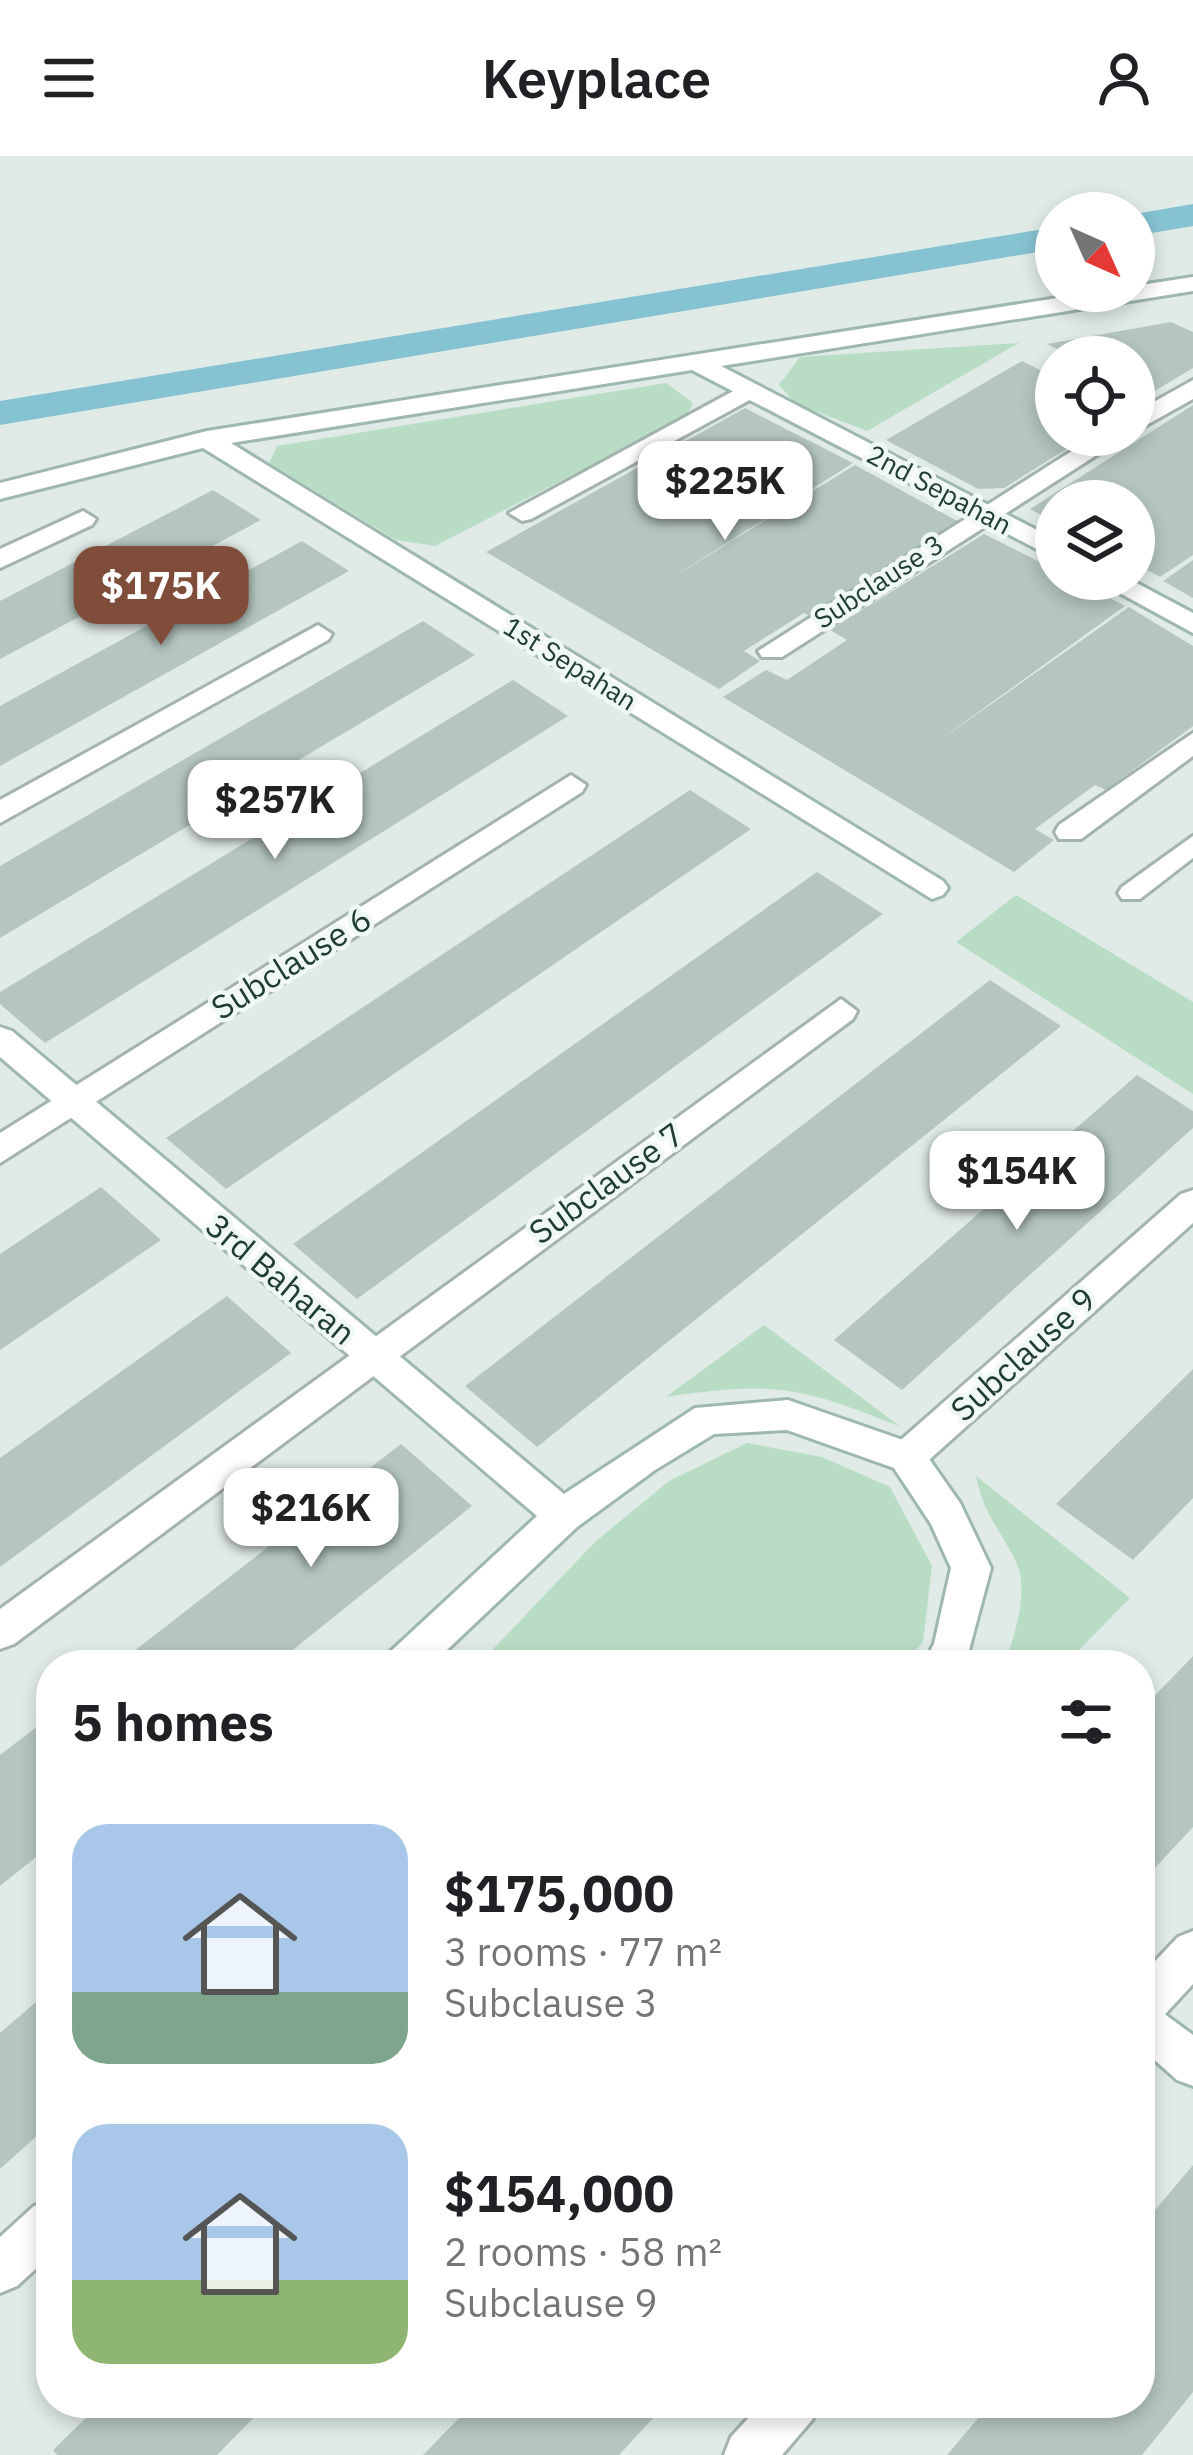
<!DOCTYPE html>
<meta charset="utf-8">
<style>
:root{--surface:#fff;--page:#f2f2f2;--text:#202124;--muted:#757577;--accent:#804d3a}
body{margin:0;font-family:"IBM Plex Sans",sans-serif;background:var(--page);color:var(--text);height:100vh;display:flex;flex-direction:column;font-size:45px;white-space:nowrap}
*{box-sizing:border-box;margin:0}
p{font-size:39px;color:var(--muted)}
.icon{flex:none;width:66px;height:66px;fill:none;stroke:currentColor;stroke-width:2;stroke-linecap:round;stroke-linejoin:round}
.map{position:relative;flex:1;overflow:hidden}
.sheet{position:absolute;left:36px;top:1494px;width:1119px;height:768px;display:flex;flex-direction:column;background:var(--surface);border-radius:48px;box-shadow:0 6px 18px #0003}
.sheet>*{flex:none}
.needle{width:78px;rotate:135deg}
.tools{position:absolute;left:1035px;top:36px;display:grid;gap:24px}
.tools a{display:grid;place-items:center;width:120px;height:120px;border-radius:50%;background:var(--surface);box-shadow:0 6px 18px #0003;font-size:60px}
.price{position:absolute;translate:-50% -102px;padding:0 27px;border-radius:24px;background:#fff;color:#222;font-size:39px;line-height:78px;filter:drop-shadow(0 3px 6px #0008)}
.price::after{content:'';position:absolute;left:50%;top:72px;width:36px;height:27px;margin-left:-18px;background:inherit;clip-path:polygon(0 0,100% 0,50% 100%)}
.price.selected{background:var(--accent);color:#fff}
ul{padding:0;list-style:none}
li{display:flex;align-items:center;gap:36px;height:300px;padding:0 36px}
li span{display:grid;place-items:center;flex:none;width:336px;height:240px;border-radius:36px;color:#555}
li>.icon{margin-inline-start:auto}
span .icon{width:144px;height:144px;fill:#fffc;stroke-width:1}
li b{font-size:51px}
h2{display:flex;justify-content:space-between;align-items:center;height:144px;padding:0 36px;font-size:51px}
header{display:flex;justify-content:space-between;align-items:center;height:156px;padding:0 36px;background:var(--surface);font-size:54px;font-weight:600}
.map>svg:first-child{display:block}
.green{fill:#b8ddc4}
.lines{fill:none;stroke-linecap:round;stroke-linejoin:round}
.canal{fill:#86c3d2;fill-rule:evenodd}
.building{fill:#b5c6c0}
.lane-casing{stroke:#a3b3ae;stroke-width:6}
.street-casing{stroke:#a3b3ae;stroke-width:6}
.secondary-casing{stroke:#9eb7af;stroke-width:6}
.lane{fill:#fff;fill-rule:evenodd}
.street{fill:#fff;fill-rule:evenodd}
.secondary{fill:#fff;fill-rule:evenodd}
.labels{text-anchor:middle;stroke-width:9;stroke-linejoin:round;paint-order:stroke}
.far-street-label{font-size:27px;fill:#203c36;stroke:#f0f8f4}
.street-label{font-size:33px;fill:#203c36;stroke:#f0f8f4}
</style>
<header><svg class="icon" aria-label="menu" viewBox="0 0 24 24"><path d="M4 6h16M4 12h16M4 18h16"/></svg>Keyplace<svg class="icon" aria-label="person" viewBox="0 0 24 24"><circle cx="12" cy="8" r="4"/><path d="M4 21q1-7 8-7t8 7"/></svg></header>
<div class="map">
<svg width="1193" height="2299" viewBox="0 0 1193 2299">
<rect width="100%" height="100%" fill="#e0ebe7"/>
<path class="green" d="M1019 187 867 275 796 248 779 229 800 201Z
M666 227 693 247 688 259 435 390 396 384 269 307 277 290Z
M1016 739 1193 846V938L956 786Z
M764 1169 901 1271C800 1230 774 1225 666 1241Z
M747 1287 822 1301 890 1331 932 1410 923 1486 902 1509H478L595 1386 669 1325Z
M976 1320 1130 1442 1064 1509H1004C1014 1481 1030 1435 1016 1406 999 1370 985 1363 976 1320Z"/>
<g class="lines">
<path class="canal" d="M1193 48V70L1134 80V58Z
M1056 71V93L0 269V245Z"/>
</g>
<path class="building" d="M1171 166 1193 176V212L1148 239 1134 232V201H1073L1047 188Z
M1022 205 1056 222V279H1089L1004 332 978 333 886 284Z
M1193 249V399L1160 421 1134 407V345H1056V367L1030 353Z
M745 252 853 307 662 428 855 309 963 368 813 462 804 457 744 495 760 505 719 533 486 396Z
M213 334 261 364 0 503V445Z
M984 378 1056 414V423H1073L1125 450 933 589 1129 451 1193 490V570L1106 634 1095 629 1035 673 1054 684 1014 716 723 541 766 514 787 524 847 484 830 474Z
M302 385 349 415 0 610V550Z
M1193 404V442L1163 425Z
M423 465 475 499 0 782V710Z
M513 524 568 560 45 887 0 848V836Z
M690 634 751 673 226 1033 166 982Z
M817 716 883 758 357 1143 293 1088Z
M990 824 1061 870 537 1291 465 1230Z
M1137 919 1193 955V972L902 1234 834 1184Z
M101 1031 161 1084 0 1194V1098Z
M227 1140 291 1197 0 1411V1302Z
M1193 1213V1342L1133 1404 1056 1348Z
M401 1288 472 1350 274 1509H116Z
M1193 1500V1671L1140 1728V1555Z
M51 1560V1689L0 1730V1599Z
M51 1833V1967L0 2013V1877Z
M1193 2009V2236L1142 2299H947L991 2247H1140V2072Z
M101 2247H268L217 2299H57L53 2294Z
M474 2247H667L619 2299H423Z"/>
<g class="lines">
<defs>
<path id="lane" d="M1193 680V702L1140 743H1122L1118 737 1122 731Z"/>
<path id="street" d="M1193 224V243L1134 276V257Z
M748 227 761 235 757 240 531 363 522 365 509 357Z
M1097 279H1128L782 501H762L758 495Z
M83 355 96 363 92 369 0 412V393Z
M318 469 332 478 328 484 0 667V644Z
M1193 577V600L1081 683H1059L1055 676 1059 669Z
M571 619 586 629 582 636 0 1007V977Z
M841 843 857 855 853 863 14 1488 0 1493V1453Z
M1193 1034V1067L920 1312 907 1317 894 1312 888 1301 894 1290 1181 1038Z
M1193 1775V1828L1156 1868 1140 1874V1821L1178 1781Z
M51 2044V2099L17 2130 0 2137V2081L34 2050Z
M762 2247H819L812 2264 782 2299H724L731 2281Z"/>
<path id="secondary" d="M1193 121V135L721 210 1056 384V403L692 214 231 287 943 725 948 732 943 739 932 743 203 292 0 343V327L207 275 1102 135H1134V130Z
M1094 423H1129L1193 457V477Z
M0 871 12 875 564 1338 695 1252 788 1244 920 1290 960 1347 991 1412 965 1509H923L934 1488 951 1412 931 1368 894 1312 787 1274 714 1278 655 1314 577 1371 431 1509H384L390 1496 537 1360 0 901Z
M1140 1840 1193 1879V1930L1177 1924 1140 1891Z"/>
</defs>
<use href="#lane" class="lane-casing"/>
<use href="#street" class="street-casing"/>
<use href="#secondary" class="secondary-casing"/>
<use href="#lane" class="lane"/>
<use href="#street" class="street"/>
<use href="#secondary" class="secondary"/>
</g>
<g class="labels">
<g class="far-street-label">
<text transform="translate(939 334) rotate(28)" y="9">2nd Sepahan</text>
<text transform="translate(879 426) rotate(-33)" y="9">Subclause 3</text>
<text transform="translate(570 508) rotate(32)" y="9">1st Sepahan</text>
</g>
<g class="street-label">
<text transform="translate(291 807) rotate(-32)" y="12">Subclause 6</text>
<text transform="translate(606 1027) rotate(-36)" y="12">Subclause 7</text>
<text transform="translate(281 1123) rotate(40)" y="12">3rd Baharan</text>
<text transform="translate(1023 1198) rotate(-42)" y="12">Subclause 9</text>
</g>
</g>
</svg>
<div class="tools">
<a><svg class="needle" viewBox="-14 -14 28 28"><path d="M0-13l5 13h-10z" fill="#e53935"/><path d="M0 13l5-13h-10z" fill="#757577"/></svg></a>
<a><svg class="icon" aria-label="locate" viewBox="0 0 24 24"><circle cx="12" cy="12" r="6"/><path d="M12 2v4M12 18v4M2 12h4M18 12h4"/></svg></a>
<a><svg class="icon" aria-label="layers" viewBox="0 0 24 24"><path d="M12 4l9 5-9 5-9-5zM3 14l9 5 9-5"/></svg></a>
</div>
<b class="price" style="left:725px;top:387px">$225K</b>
<b class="price selected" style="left:161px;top:492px">$175K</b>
<b class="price" style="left:275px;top:706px">$257K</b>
<b class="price" style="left:1017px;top:1077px">$154K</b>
<b class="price" style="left:311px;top:1414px">$216K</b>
<section class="sheet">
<h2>5 homes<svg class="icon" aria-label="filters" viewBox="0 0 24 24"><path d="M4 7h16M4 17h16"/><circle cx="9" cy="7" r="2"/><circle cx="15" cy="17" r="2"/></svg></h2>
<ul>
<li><span style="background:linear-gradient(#a9c7e8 70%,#7fa58c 0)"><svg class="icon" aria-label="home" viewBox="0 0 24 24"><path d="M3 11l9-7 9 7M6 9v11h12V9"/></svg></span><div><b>$175,000</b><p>3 rooms · 77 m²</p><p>Subclause 3</p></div></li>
<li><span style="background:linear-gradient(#a9c7e8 65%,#8fb573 0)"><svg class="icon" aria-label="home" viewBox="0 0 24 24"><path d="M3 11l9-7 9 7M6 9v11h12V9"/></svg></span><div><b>$154,000</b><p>2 rooms · 58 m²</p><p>Subclause 9</p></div></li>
</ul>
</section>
</div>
